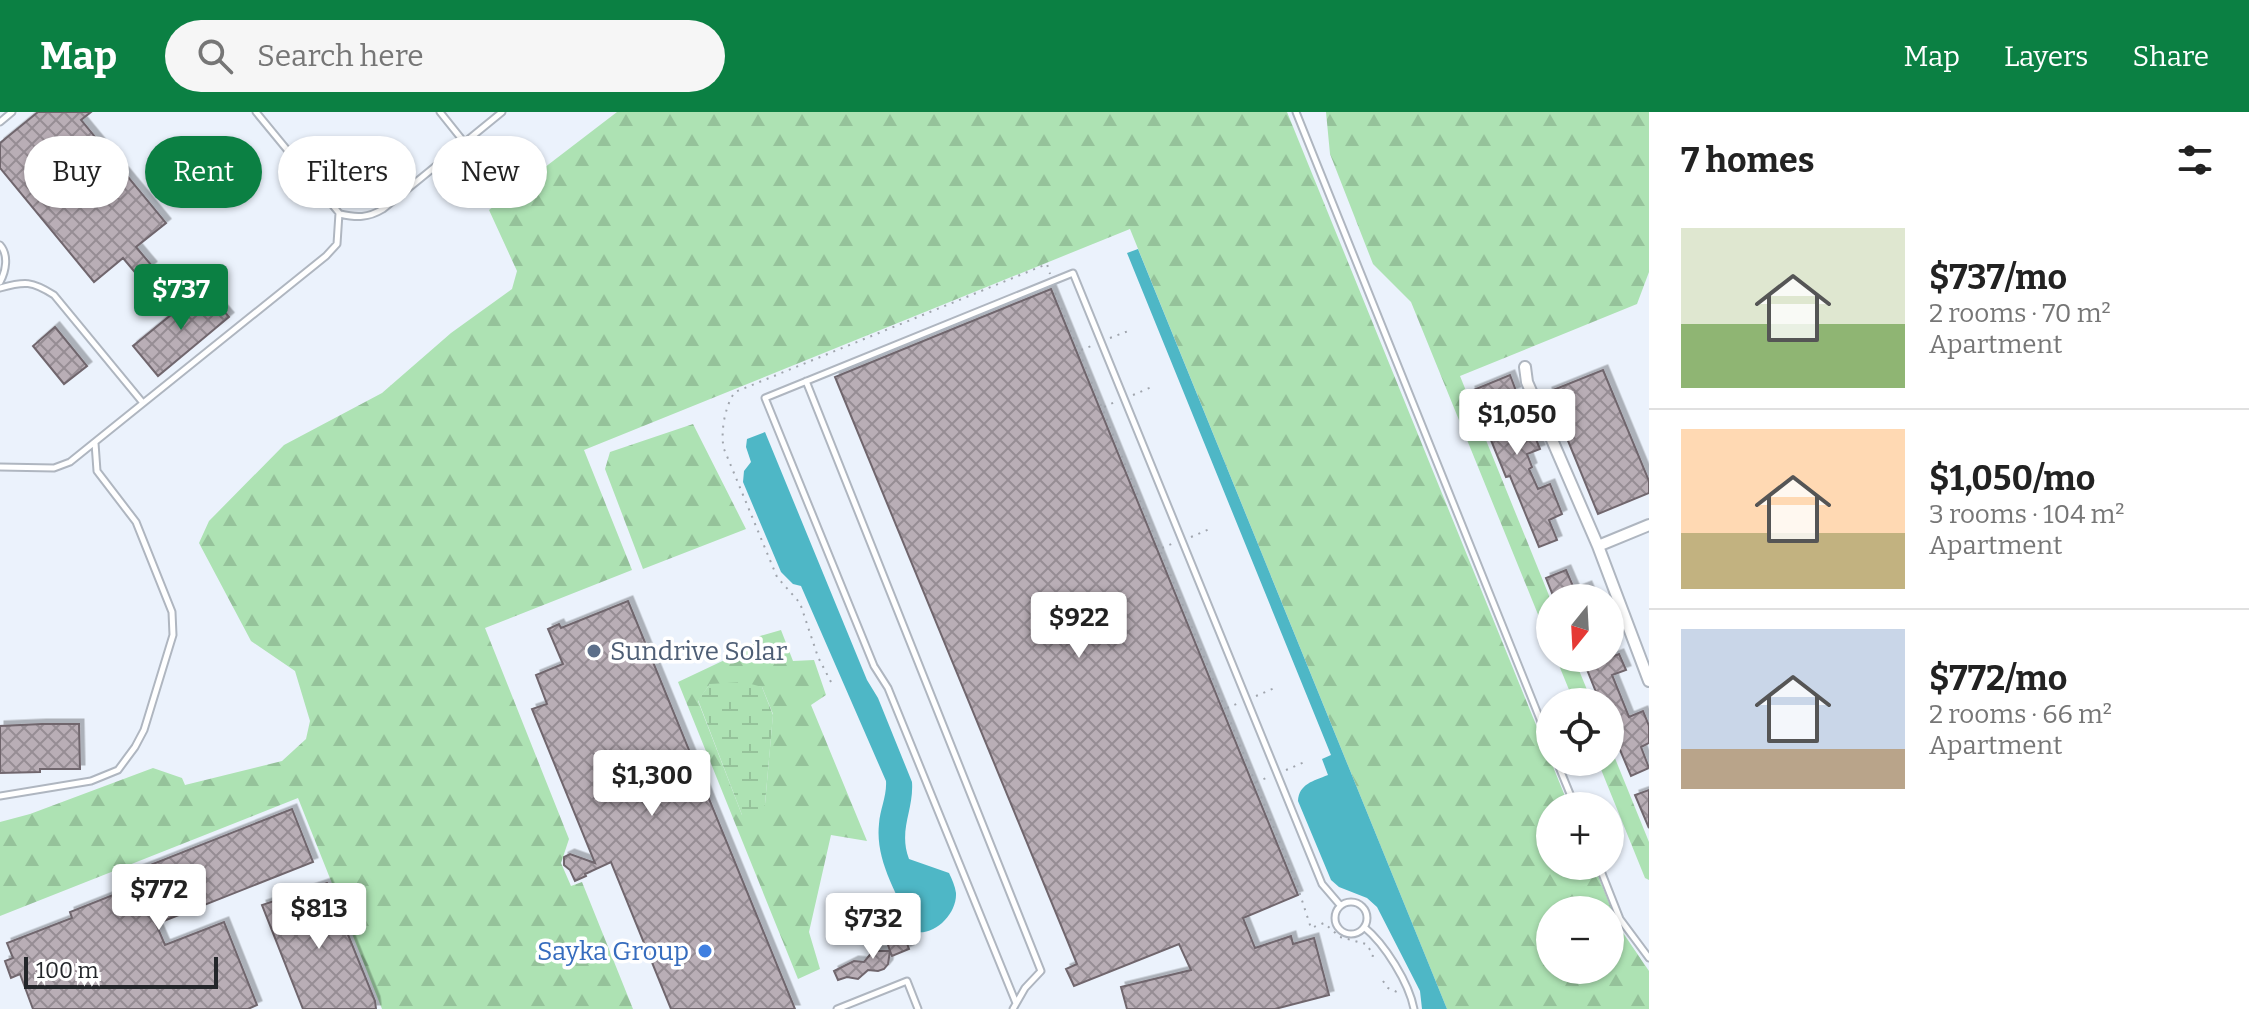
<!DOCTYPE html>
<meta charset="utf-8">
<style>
:root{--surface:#fff;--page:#f6f6f6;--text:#222;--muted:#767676;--line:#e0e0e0;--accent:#0b8043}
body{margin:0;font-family:Bitter,serif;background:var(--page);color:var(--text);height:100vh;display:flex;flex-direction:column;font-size:30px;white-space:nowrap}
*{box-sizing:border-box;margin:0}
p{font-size:26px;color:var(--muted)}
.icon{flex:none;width:44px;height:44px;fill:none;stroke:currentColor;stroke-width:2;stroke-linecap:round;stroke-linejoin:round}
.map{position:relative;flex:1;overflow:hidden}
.drawer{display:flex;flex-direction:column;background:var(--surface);width:600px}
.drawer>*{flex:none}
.guide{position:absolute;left:24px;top:24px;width:760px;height:72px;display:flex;gap:16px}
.needle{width:52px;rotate:198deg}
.controls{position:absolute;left:1536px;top:472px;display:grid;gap:16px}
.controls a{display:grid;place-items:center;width:88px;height:88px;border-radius:50%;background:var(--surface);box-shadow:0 2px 6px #0004;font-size:40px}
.scale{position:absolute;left:24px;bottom:20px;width:194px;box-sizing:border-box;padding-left:8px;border:4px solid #23262a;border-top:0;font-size:22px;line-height:28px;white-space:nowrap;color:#23262a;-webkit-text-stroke:6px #fff;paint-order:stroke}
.price{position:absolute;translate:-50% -68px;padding:0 18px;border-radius:8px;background:#fff;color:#222;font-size:26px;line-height:52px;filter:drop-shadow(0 2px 4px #0008)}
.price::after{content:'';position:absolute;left:50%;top:48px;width:24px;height:18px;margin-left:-12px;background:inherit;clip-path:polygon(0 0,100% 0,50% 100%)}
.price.active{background:var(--accent);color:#fff}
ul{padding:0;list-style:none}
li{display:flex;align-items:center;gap:24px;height:200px;padding:0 32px}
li+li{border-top:2px solid var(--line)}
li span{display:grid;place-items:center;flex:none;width:224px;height:160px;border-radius:0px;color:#555}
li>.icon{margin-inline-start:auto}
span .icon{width:96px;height:96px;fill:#fffc;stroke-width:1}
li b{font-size:34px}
h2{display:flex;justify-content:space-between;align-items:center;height:96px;padding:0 32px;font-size:34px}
.pill{padding:0 28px;border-radius:36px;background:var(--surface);box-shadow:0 2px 6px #0004;font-size:28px;line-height:72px}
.pill.active{background:var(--accent);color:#fff}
header{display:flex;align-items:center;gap:48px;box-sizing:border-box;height:112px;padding:0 40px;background:var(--accent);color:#fff}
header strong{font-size:38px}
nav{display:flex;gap:44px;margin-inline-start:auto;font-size:28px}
.search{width:560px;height:72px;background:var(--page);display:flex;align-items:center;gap:20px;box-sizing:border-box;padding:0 28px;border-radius:44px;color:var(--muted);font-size:30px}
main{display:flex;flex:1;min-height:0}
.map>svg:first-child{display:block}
.forest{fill:url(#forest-firs);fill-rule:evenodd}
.wetland{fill:url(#wetland-marsh)}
.water{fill:#4eb7c6}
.building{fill:url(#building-cross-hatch);stroke:#70666d;stroke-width:2;filter:url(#shadow)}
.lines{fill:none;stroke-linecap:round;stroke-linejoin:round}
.lane-casing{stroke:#afb6c0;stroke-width:9}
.street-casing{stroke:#afb6c0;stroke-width:14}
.path{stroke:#a0a5ad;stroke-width:2;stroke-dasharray:2 6;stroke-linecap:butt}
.lane{stroke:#fff;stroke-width:5}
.street{stroke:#fff;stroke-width:10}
.service-dot{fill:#5c6f8a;stroke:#fff;stroke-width:3}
.shop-dot{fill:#3f7fe0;stroke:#fff;stroke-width:3}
.labels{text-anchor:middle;stroke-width:7;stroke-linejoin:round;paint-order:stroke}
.service-label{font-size:26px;fill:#4e5e75;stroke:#fff;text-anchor:start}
.shop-label{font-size:26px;fill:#366cbe;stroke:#fff;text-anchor:end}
</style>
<header>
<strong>Map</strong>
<div class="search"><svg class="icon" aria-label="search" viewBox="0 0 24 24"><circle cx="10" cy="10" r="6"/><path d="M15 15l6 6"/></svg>Search here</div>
<nav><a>Map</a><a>Layers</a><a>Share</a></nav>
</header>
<main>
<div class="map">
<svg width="1649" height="897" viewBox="0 0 1649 897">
<defs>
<pattern id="forest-firs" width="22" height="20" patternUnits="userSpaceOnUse" patternTransform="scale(2)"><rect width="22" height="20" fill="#ade2b3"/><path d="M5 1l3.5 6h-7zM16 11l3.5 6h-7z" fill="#95c29a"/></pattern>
<pattern id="wetland-marsh" width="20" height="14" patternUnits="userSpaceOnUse" patternTransform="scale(2)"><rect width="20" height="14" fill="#ade2b3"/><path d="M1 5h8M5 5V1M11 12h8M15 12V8" fill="none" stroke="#95c29a"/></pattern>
<pattern id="building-cross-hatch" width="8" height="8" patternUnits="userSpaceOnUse" patternTransform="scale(2)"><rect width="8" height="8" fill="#b9aeb6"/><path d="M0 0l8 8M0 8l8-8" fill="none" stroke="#968d94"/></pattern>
<filter id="shadow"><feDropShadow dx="4.5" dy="-4.5" stdDeviation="0" flood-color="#0004"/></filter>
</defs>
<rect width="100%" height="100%" fill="#ebf2fc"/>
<path class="forest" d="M617 0H1287L1569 694H1550V754H1594L1619 815 1649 859V897H1447L1130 117 584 338 632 458 485 516 569 727 561 751 571 774 582 770 633 897H382L298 686 0 804V710L30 702 153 656 182 666 185 673 282 649 306 627 310 609 295 559 251 529 199 431 209 409 284 333 382 281 451 221 512 177 517 159 489 98ZM1610 798V858H1550V798Z
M1326 0H1649V160L1637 192 1460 264 1550 486V532L1411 190 1373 152 1330 42Z
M693 312 746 417 643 457 605 357 610 340Z
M781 518 793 549 814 548 826 583 811 593 867 729 831 723 809 820 820 857 798 867 678 570 750 536 760 524ZM710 572 762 575 773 602 765 692 742 703 698 589Z
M1556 546H1574L1592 590H1574Z
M1610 634 1649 730V768L1645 766 1598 650H1610Z"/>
<path class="wetland" d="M744 570 762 575 773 603 765 692 759 706 742 703 698 588 710 572Z"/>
<path class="water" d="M1138 137 1447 897H1422L1420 879 1377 795 1367 786 1339 775 1331 768 1298 689C1299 672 1313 669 1328 663L1322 647 1331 643 1127 141Z
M765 320 867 568 878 586 912 670C914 698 898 718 909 747L949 761C952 767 955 774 956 781 957 801 936 823 916 820L911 813C897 782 875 748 879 712 880 697 887 684 886 669L801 474 793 472 781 460 743 370 744 359 751 350 746 335 747 327Z"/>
<path class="building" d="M38 0H91L81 8 166 111 136 135 152 154 139 165 123 146 94 170 0 56V31Z
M204 176 229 205 158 264 133 234Z
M1051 177 1298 783 1243 806 1255 836 1291 824 1293 832 1314 826 1329 883 1275 897H1127L1121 875 1191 858 1179 832 1074 874 1066 857 1077 852 835 265Z
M55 215 87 254 64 272 33 234Z
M1603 258 1649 369V381L1598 402 1548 280Z
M1510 263 1516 279 1503 284 1514 311 1527 305 1540 337 1527 342 1532 355 1529 357 1538 377 1550 372 1562 402 1549 408 1557 428 1539 435 1510 364 1506 365 1471 279Z
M1566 458 1575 479 1587 474 1592 486H1554L1546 466Z
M628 489 795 897H671L611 750 585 762 586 764 575 769 570 758 564 753V745L570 742 595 751 532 597 547 592 536 563 563 552 548 517 559 512 561 516Z
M1619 542 1626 558 1612 563 1629 605 1643 599 1649 614V631L1641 635 1649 656 1631 664 1610 614V590H1600L1586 555Z
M42 612H79L80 657H40V660L0 661V614Z
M1649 678V716L1635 683Z
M292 697 313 750 156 812 165 833 224 810 257 893 248 897H33L20 862 11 866 5 849 13 846 7 831 72 806 70 800 141 772 135 759Z
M327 771 375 889 376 897H303L262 793Z
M904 823 909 837 892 844 890 839 888 852 884 857 878 859 868 858 858 867 847 865 838 868 834 859 854 849 864 850 873 839H890L887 830Z"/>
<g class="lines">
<defs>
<path id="lane" d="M440 0 464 30
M1296 0 1550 632
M0 10 12 0
M340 102C357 106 368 106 383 97L502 0
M0 133C9 143 6 159 0 170
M0 176C25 169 32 169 54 183L143 291
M806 269 1041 859 1025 876 1013 897
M0 355 54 356 70 350 326 144 337 132 339 101 256 0
M1557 650 1575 694
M0 684 91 669 118 658 135 635 144 618 173 523 172 500 136 410 97 359 95 331
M1599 754 1620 807 1649 846
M1335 806a16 16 0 1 1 32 0a16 16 0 1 1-32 0Z
M1364 815C1385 832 1409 871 1414 897
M1016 891 888 576 874 554 765 286 1073 161 1322 772 1340 793
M837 897 907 869 918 897"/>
<path id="street" d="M1525 255 1527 270 1598 434 1649 569
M1598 434 1649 413"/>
</defs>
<use href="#lane" class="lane-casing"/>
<use href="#street" class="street-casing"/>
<path class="path" d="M1055 181 1296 770 1311 816 1324 811 1340 825 1366 832 1373 842 1372 849
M1110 226 1131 218
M1081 238 1094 233
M1133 283 1154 274
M1104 295 1117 289
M1191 425 1212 416
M1162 436 1174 431
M831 570 818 545 800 491 777 465 724 337C720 321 725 293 735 280L1047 152 1050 162
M1256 584 1277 575
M1227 596 1239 591
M1286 658 1307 649
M1256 670 1269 665
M1383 869 1388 876 1397 880"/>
<use href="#lane" class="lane"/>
<use href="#street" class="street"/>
</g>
<circle class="service-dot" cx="594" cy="539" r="8"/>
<circle class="shop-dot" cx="705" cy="839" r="8"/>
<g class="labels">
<g class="service-label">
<text x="610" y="548">Sundrive Solar</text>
</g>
<g class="shop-label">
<text x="689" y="848">Sayka Group</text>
</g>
</g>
</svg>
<div class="controls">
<a><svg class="needle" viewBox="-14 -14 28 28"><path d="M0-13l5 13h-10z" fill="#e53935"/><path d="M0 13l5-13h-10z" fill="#767676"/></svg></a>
<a><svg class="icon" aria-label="locate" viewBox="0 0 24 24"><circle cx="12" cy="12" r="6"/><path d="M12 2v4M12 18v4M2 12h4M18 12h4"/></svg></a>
<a>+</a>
<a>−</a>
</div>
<div class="scale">100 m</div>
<b class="price active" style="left:181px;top:220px">$737</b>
<b class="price" style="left:1517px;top:345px">$1,050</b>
<b class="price" style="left:1079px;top:548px">$922</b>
<b class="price" style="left:652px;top:706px">$1,300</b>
<b class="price" style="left:159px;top:820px">$772</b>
<b class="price" style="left:319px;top:839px">$813</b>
<b class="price" style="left:873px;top:849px">$732</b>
<div class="guide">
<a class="pill">Buy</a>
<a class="pill active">Rent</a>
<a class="pill">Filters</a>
<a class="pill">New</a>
</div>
</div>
<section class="drawer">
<h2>7 homes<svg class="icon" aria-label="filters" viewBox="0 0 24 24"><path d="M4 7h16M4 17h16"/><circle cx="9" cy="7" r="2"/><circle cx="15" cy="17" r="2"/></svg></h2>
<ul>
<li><span style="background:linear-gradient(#dfe7d0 60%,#8fb573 0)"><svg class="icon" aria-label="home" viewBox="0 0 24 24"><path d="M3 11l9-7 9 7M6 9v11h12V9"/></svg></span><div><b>$737/mo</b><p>2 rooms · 70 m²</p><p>Apartment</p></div></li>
<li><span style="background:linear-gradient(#ffd9b3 65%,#c2b280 0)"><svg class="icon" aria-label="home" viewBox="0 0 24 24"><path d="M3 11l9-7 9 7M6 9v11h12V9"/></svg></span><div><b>$1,050/mo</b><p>3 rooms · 104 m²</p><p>Apartment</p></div></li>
<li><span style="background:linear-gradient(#c9d6e8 75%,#b9a48a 0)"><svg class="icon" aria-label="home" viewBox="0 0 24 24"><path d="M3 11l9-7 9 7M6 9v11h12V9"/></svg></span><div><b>$772/mo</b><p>2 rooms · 66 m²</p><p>Apartment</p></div></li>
</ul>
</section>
</main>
